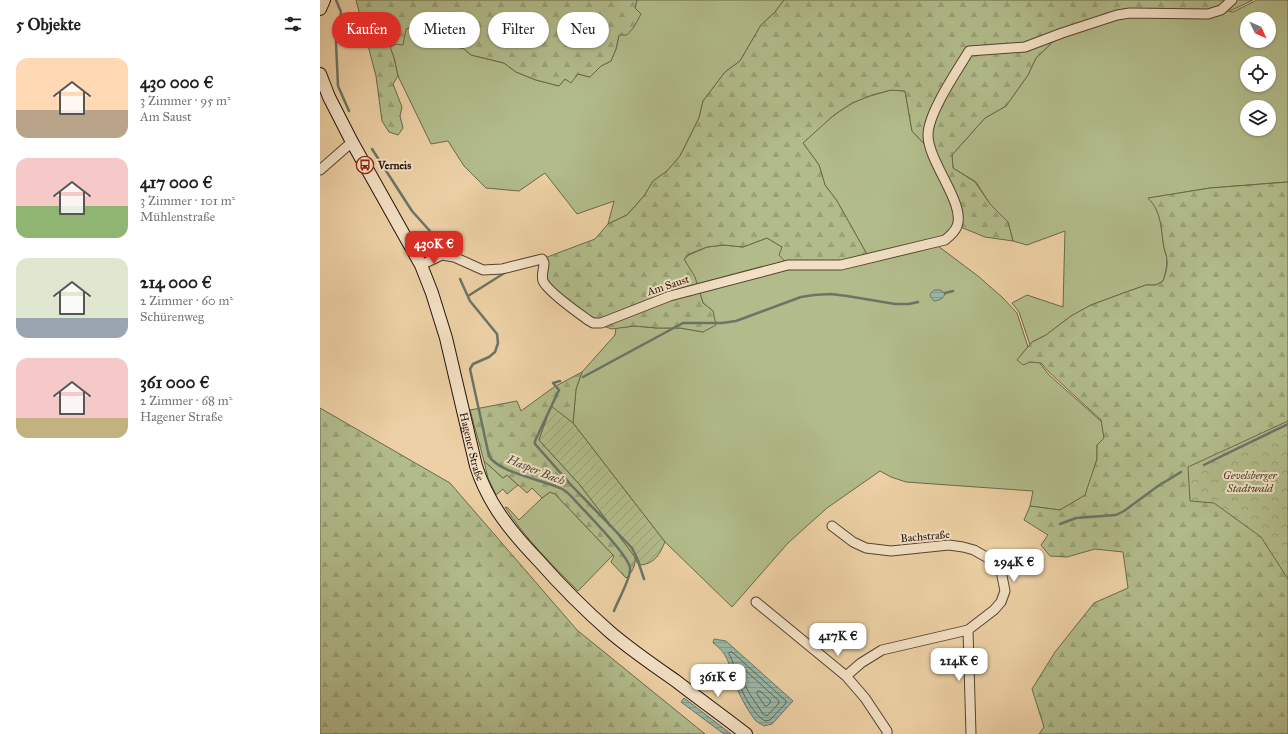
<!DOCTYPE html>
<html lang="de">
<meta charset="utf-8">
<style>
:root{--surface:#fff;--page:#f6f6f6;--text:#202124;--muted:#757577;--accent:#d93025}
body{margin:0;font-family:"IM FELL Great Primer",serif;background:var(--page);color:var(--text);height:100vh;display:flex;flex-direction:column;font-size:15px;white-space:nowrap}
*{box-sizing:border-box;margin:0}
p{font-size:13px;color:var(--muted)}
.icon{flex:none;width:22px;height:22px;fill:none;stroke:currentColor;stroke-width:2;stroke-linecap:round;stroke-linejoin:round}
.map{position:relative;flex:1;overflow:hidden}
.drawer{display:flex;flex-direction:column;background:var(--surface);width:320px}
.drawer>*{flex:none}
.banner{position:absolute;left:12px;top:12px;width:380px;height:36px;display:flex;gap:8px}
.needle{width:26px;rotate:134deg}
.tools{position:absolute;left:920px;top:12px;display:grid;gap:8px}
.tools a{display:grid;place-items:center;width:36px;height:36px;border-radius:50%;background:var(--surface);box-shadow:0 1px 3px #0004;font-size:20px}
.price{position:absolute;translate:-50% -34px;padding:0 9px;border-radius:8px;background:#fff;color:#222;font-size:13px;line-height:26px;filter:drop-shadow(0 1px 2px #0008)}
.price::after{content:'';position:absolute;left:50%;top:24px;width:12px;height:9px;margin-left:-6px;background:inherit;clip-path:polygon(0 0,100% 0,50% 100%)}
.price.on{background:var(--accent);color:#fff}
ul{padding:0;list-style:none}
li{display:flex;align-items:center;gap:12px;height:100px;padding:0 16px}
li span{display:grid;place-items:center;flex:none;width:112px;height:80px;border-radius:12px;color:#555}
li>.icon{margin-inline-start:auto}
span .icon{width:48px;height:48px;fill:#fffc;stroke-width:1}
li b{font-size:17px}
h2{display:flex;justify-content:space-between;align-items:center;height:48px;padding:0 16px;font-size:17px}
.tag{padding:0 14px;border-radius:18px;background:var(--surface);box-shadow:0 1px 3px #0004;font-size:14px;line-height:36px}
.tag.on{background:var(--accent);color:#fff}
main{display:flex;flex:1;min-height:0}
.map>svg:first-child{display:block}
.grass{fill:#b2bc8b;stroke:#6a684a;fill-rule:evenodd}
.forest{fill:url(#forest-firs);stroke:#6a684a}
.park{fill:url(#park-crowns);stroke:#6a684a}
.garden{fill:url(#garden-furrows);stroke:#6a684a}
.water{fill:url(#water-rules);stroke:#697568}
.lines{fill:none;stroke-linecap:round;stroke-linejoin:round}
.shore{stroke:#5e6558;stroke-width:1}
.stream{stroke:#697568;stroke-width:2.5}
.minor-casing{stroke:#554231;stroke-width:11}
.secondary-casing{stroke:#22130a;stroke-width:14}
.minor{stroke:#f3e0c4;stroke-width:9}
.secondary{stroke:#f3e0c4;stroke-width:12}
.labels{text-anchor:middle;stroke-width:4;stroke-linejoin:round;paint-order:stroke}
.poi-label{font-size:11px;font-weight:bold;fill:#22130a;stroke:#f3e0c4;text-anchor:start}
.street-label{font-size:11px;fill:#22130a;stroke:#f3e0c4}
.park-label{font-size:11px;font-style:italic;fill:#4d4631;stroke:#f3e0c4}
.water-label{font-size:12px;font-style:italic;fill:#4c4c41;stroke:#f3e0c4}
</style>
<main>
<section class="drawer">
<h2>5 Objekte<svg class="icon" aria-label="filters" viewBox="0 0 24 24"><path d="M4 7h16M4 17h16"/><circle cx="9" cy="7" r="2"/><circle cx="15" cy="17" r="2"/></svg></h2>
<ul>
<li><span style="background:linear-gradient(#ffd9b3 65%,#b9a48a 0)"><svg class="icon" aria-label="home" viewBox="0 0 24 24"><path d="M3 11l9-7 9 7M6 9v11h12V9"/></svg></span><div><b>430 000 €</b><p>3 Zimmer · 95 m²</p><p>Am Saust</p></div></li>
<li><span style="background:linear-gradient(#f6c9c9 60%,#8fb573 0)"><svg class="icon" aria-label="home" viewBox="0 0 24 24"><path d="M3 11l9-7 9 7M6 9v11h12V9"/></svg></span><div><b>417 000 €</b><p>3 Zimmer · 101 m²</p><p>Mühlenstraße</p></div></li>
<li><span style="background:linear-gradient(#dfe7d0 75%,#9aa5b1 0)"><svg class="icon" aria-label="home" viewBox="0 0 24 24"><path d="M3 11l9-7 9 7M6 9v11h12V9"/></svg></span><div><b>214 000 €</b><p>2 Zimmer · 60 m²</p><p>Schürenweg</p></div></li>
<li><span style="background:linear-gradient(#f6c9c9 75%,#c2b280 0)"><svg class="icon" aria-label="home" viewBox="0 0 24 24"><path d="M3 11l9-7 9 7M6 9v11h12V9"/></svg></span><div><b>361 000 €</b><p>2 Zimmer · 68 m²</p><p>Hagener Straße</p></div></li>
</ul>
</section>
<div class="map">
<svg width="968" height="734" viewBox="0 0 968 734">
<defs>
<pattern id="forest-firs" width="22" height="20" patternUnits="userSpaceOnUse"><rect width="22" height="20" fill="#b2bc8b"/><path d="M5 1l3.5 6h-7zM16 11l3.5 6h-7z" fill="#99a177"/></pattern>
<pattern id="park-crowns" width="20" height="18" patternUnits="userSpaceOnUse"><rect width="20" height="18" fill="#b2bc8b"/><path d="M2 6a3 3 0 1 1 6 0M12 15a3 3 0 1 1 6 0" fill="none" stroke="#99a177"/></pattern>
<pattern id="garden-furrows" width="10" height="10" patternUnits="userSpaceOnUse"><rect width="10" height="10" fill="#b2bc8b"/><path d="M-1 1l2-2M0 10L10 0M9 11l2-2" fill="none" stroke="#99a177"/></pattern>
<pattern id="water-rules" width="6" height="5" patternUnits="userSpaceOnUse"><rect width="6" height="5" fill="#99b7a6"/><path d="M0 2.5h6" fill="none" stroke="#849c8e"/></pattern>
</defs>
<rect width="100%" height="100%" fill="#edd0a5"/>
<filter id="stains"><feTurbulence type="fractalNoise" baseFrequency=".005" numOctaves="4"/><feColorMatrix values="0 0 0 0 .2 0 0 0 0 .09 0 0 0 0 .02 0 0 0 .5 -.17"/></filter>
<radialGradient id="worn" r=".72"><stop offset=".6" stop-color="#630" stop-opacity="0"/><stop offset="1" stop-color="#630" stop-opacity=".3"/></radialGradient>
<path class="grass" d="M317 0H464L455 12 441 25 420 61 405 72 383 101 379 118 360 156 347 171 333 181 324 196 307 215 288 224 294 201 257 214 225 173 199 191 166 188 144 166 128 141 111 144 78 76 74 58 70 47 76 44 86 29 91 27 104 34 120 39 132 47 143 48 151 55 184 63 196 72 216 80 239 86 245 79 251 82 258 74 270 77 281 66 291 61 296 49 299 35 315 8Z
M937 0H968V182L890 188 829 198C842 212 841 230 844 248 845 252 847 256 847 260 847 267 845 275 843 281L836 285H826L809 291 771 305 751 316 726 335 712 342 710 345 699 312 692 303 707 295 743 307 745 231 707 245 693 241 688 222 670 204 656 182 633 168 632 155 665 118 686 106 708 75 716 58 740 35 795 18 903 10 913 12ZM927 19H949V41H927ZM927 63H949V85H927ZM927 107H949V129H927Z
M571 90 585 91 592 131 609 149 638 219 625 238 549 258 517 201 505 185 499 165 483 143C498 129 513 114 531 104 543 97 558 94 571 90Z
M447 238 462 247 467 264 379 288 364 259 369 255 387 247 404 245 423 247Z
M614 243 658 276 682 297 697 313 708 347 701 355 710 362H719L729 375 782 422 784 438 777 445V459L766 495 740 510 710 506 713 491 586 482 571 477 560 471 507 508 468 543 412 607 345 542 253 423 256 389 262 372 295 335 296 328 314 326 337 328H360L383 332 393 311 383 303 379 290 468 266H522Z
M164 461 183 478 187 475 198 485 187 494 183 489 176 495 168 478Z
M230 492 235 494 293 555 258 591C232 565 205 538 185 507L188 508 199 520 222 498Z"/>
<path class="forest" d="M36 0H317L315 8 321 14 314 27 307 35H299L296 49 291 61 281 66 270 77 258 74 251 83 245 79 239 86 216 80 196 72 184 63 151 55 143 48 132 47 120 39 104 34 91 27 86 29 83 45 76 44 70 47 74 58 78 76 73 84 82 107 80 116 83 128 78 135 69 132 62 121 56 76Z
M464 0H933L912 10 901 9 810 13 742 33 716 58 708 75 686 106 665 118 632 155 633 168 655 182 670 204 688 222 693 241 665 237 638 226 639 219 612 152 592 131 585 91 571 90 552 95 532 103 514 115 483 143 499 165 505 185 517 201 549 258 521 264H467L459 255 462 247 447 238 423 247 404 245 387 247 369 254 364 259 375 277 383 303 393 311 396 325 383 332 360 328H337L314 326 292 329 273 323 229 289 222 259 275 239 288 224 307 215 324 196 333 181 347 171 360 156 379 118 383 101 405 72 420 61 441 25 455 12Z
M968 182V734H719L724 727 712 689 735 652 774 603 808 588 803 552 775 549 747 557 730 556 721 545 728 535 704 520 710 506 740 510 765 495 777 459V445L784 438 781 420 730 373 721 363 710 362 703 365 697 360 701 355 712 342 726 335 751 316 771 305 809 291 826 285H836L843 281C845 275 848 267 847 260 847 256 845 252 844 248 841 230 842 212 828 198L890 188Z
M262 372 256 389 253 423 231 407 219 440 260 485 315 557C316 565 312 573 306 578L291 562 294 556 235 494 230 492 222 498 212 488 207 493 187 475 183 478 164 461 150 410 197 401 201 411 234 387Z
M0 408 130 483 257 630 385 734H0Z"/>
<path class="park" d="M968 421V579L941 537 894 503 870 501 868 467Z"/>
<path class="garden" d="M231 406 253 423 345 542C339 555 336 562 322 565L316 562 315 557 260 485 219 440Z"/>
<path class="water" d="M614 290H620L625 293C624 299 619 300 614 301L610 296 611 293Z
M394 639 406 641 473 701 452 724 444 726C442 724 438 723 436 721 429 713 418 693 415 683 409 666 409 654 393 643Z
M364 698 411 734H404L361 702Z"/>
<g class="lines">
<path class="shore" d="M410 652H412L466 701V703L450 720 445 721C434 715 422 693 418 681 415 672 414 662 409 654Z
M421 669H424L459 701V703L447 716 443 714C435 701 421 685 421 669Z
M438 691H440L451 701 450 703 447 706H445L437 694Z"/>
<path class="stream" d="M16 0 21 12 16 43 18 86 29 111
M52 149 92 211 126 249
M140 279 150 301 177 334 178 343 175 352 169 357 153 364 150 369 169 456C179 473 224 480 242 489 246 491 249 494 252 497 263 510 308 554 310 568 312 576 297 602 294 611
M625 293 633 291
M148 296 186 272
M263 377 363 323H402L416 321 481 297 494 295 511 294 527 296 575 304H589L598 302
M240 381 233 383 239 390 215 441V444L252 486 312 548 317 558 324 579
M884 465 902 456 968 424
M740 524 756 518 796 515 804 511 838 486 861 472"/>
<defs>
<path id="minor" d="M0 170 32 142
M101 265 122 255 134 257 163 270 182 269 222 259 224 263C224 269 221 275 223 281 228 292 257 312 268 320L273 323H281L350 296 468 265H521L625 240C630 236 635 232 637 226 646 204 608 162 608 135 608 113 637 71 649 51L705 47 742 33 797 15 810 13 888 14 901 10 912 0
M512 526 533 542 546 548 571 551 629 545 643 547 654 550 668 558 677 565 681 571 685 591 681 602 674 610 648 630 562 650 541 663 526 676
M436 602 526 676 545 698 567 731V734
M648 630 651 734"/>
<g id="secondary">
<path d="M0 9 4 0"/>
<path id="s1" d="M0 74 9 97 32 142 101 265 112 293 126 338 156 466C168 504 192 533 219 561 241 586 265 610 290 632 311 650 333 665 356 681 379 699 403 716 426 734"/>
</g>
</defs>
<use href="#minor" class="minor-casing"/>
<use href="#secondary" class="secondary-casing"/>
<use href="#minor" class="minor"/>
<use href="#secondary" class="secondary"/>
</g>
<defs>
<symbol id="bus-ring" viewBox="-11 -11 22 22"><circle r="9.5" fill="#f3e0c4" stroke="#8f2418" stroke-width="1.5"/><path d="M-5-6H5V4H4V6H2V4H-2V6H-4V4H-5ZM-3.5-4V0h7V-4ZM-3.5 1.2v1.5H-2V1.2ZM2 1.2v1.5H3.5V1.2Z" fill="#8f2418"/></symbol>
</defs>
<g fill-rule="evenodd">
<use href="#bus-ring" x="35" y="155" width="20" height="20"/>
</g>
<g class="labels">
<g class="poi-label">
<text x="58" y="169">Verneis</text>
</g>
<g class="street-label">
<text transform="translate(348 285) rotate(-18)" y="4">Am Saust</text>
<text dy="4" stroke="none"><textPath href="#s1" startOffset="405">Hagener Straße</textPath></text>
<text transform="translate(605 536) rotate(-5)" y="4">Bachstraße</text>
</g>
<g class="park-label">
<text x="930" y="479">Gevelsberger<tspan x="930" dy="13">Stadtwald</tspan></text>
</g>
<g class="water-label">
<text transform="translate(216 470) rotate(22)" y="4">Hasper Bach</text>
</g>
</g>
<rect width="100%" height="100%" filter="url(#stains)"/>
<rect width="100%" height="100%" fill="url(#worn)"/>
</svg>
<div class="tools">
<a><svg class="needle" viewBox="-14 -14 28 28"><path d="M0-13l5 13h-10z" fill="#e53935"/><path d="M0 13l5-13h-10z" fill="#757577"/></svg></a>
<a><svg class="icon" aria-label="locate" viewBox="0 0 24 24"><circle cx="12" cy="12" r="6"/><path d="M12 2v4M12 18v4M2 12h4M18 12h4"/></svg></a>
<a><svg class="icon" aria-label="layers" viewBox="0 0 24 24"><path d="M12 4l9 5-9 5-9-5zM3 14l9 5 9-5"/></svg></a>
</div>
<b class="price on" style="left:114px;top:265px">430K €</b>
<b class="price" style="left:694px;top:583px">294K €</b>
<b class="price" style="left:518px;top:657px">417K €</b>
<b class="price" style="left:639px;top:682px">214K €</b>
<b class="price" style="left:398px;top:698px">361K €</b>
<div class="banner">
<a class="tag on">Kaufen</a>
<a class="tag">Mieten</a>
<a class="tag">Filter</a>
<a class="tag">Neu</a>
</div>
</div>
</main>
